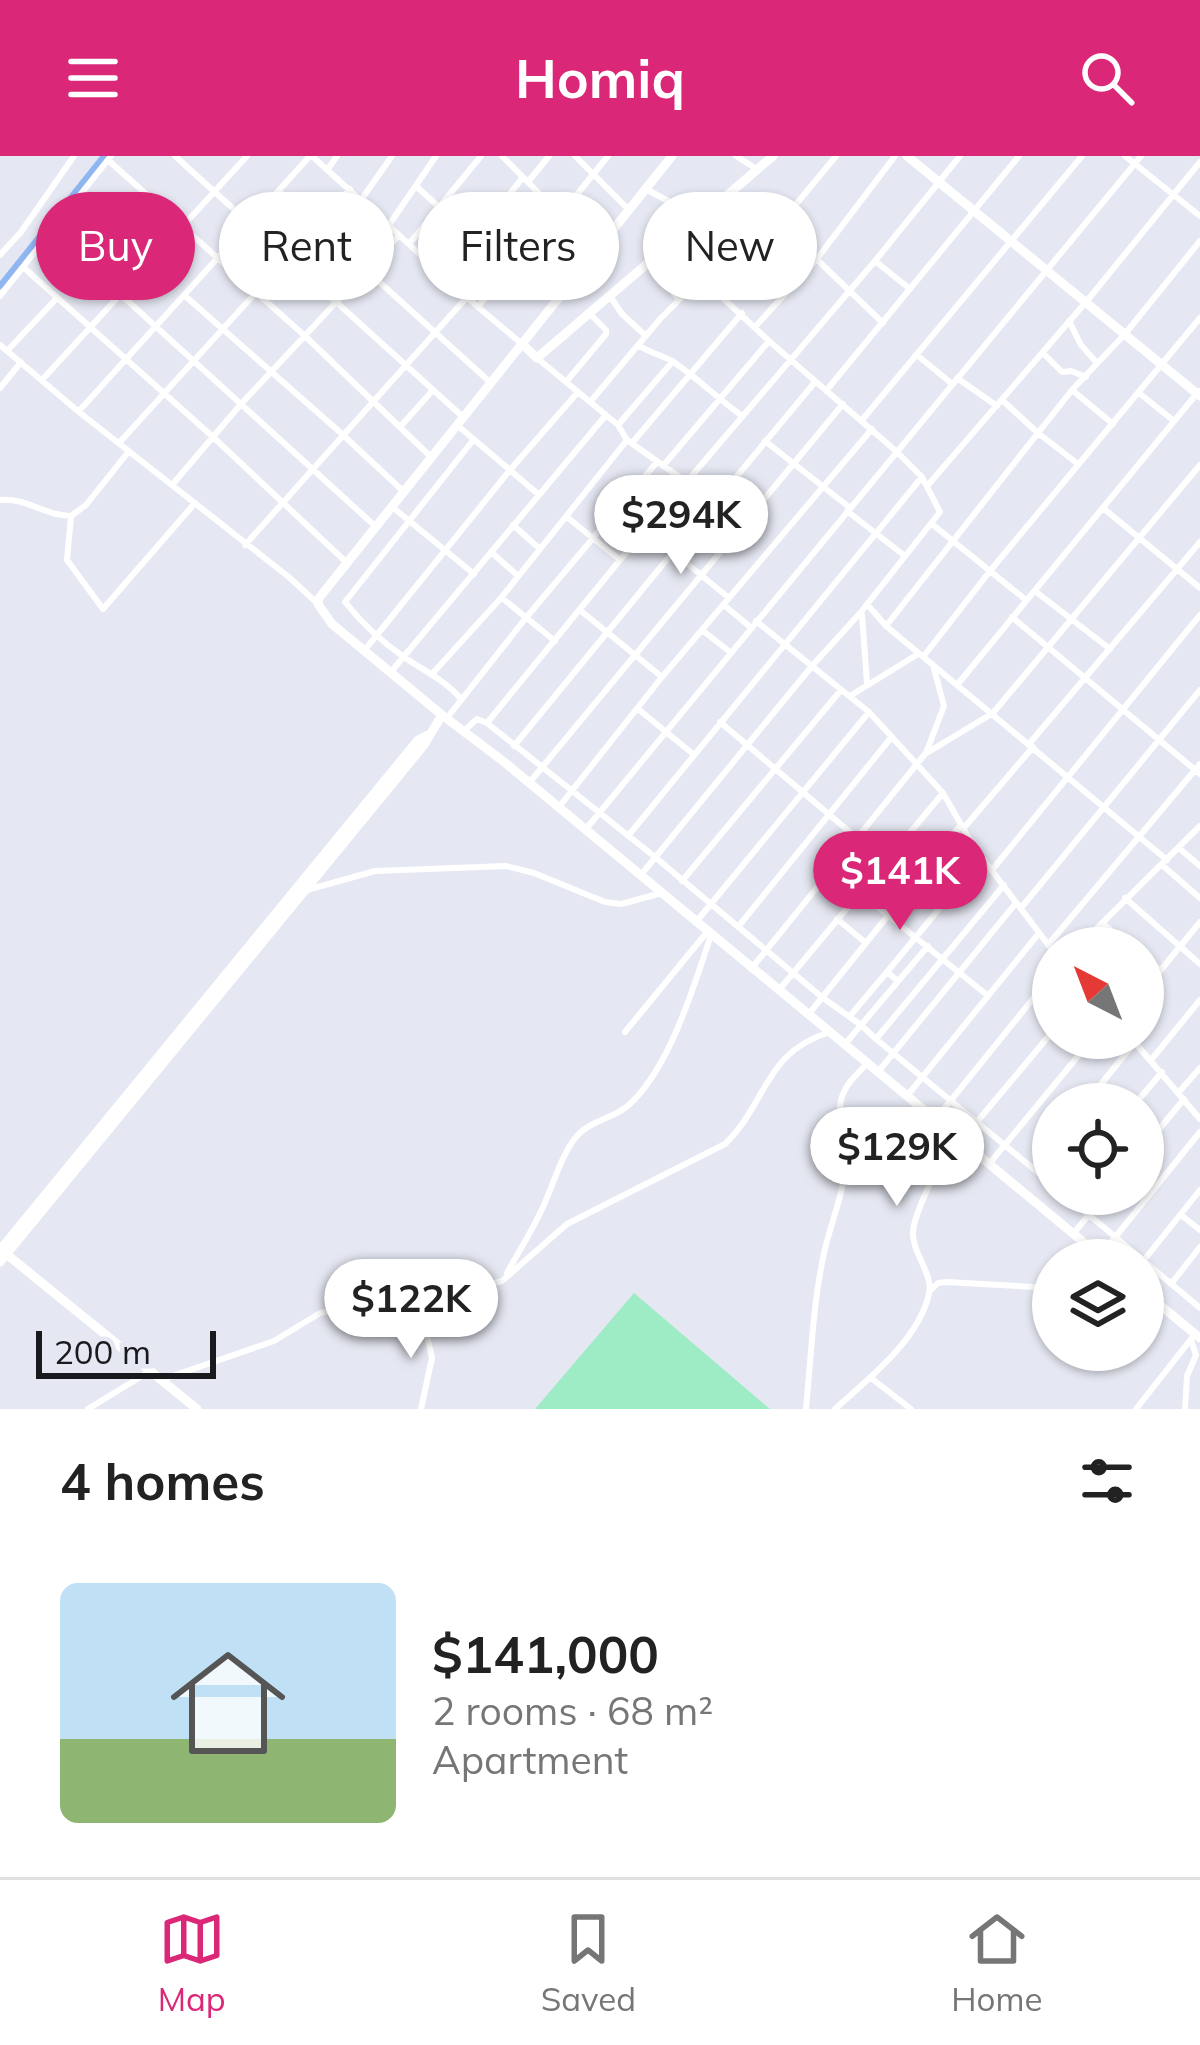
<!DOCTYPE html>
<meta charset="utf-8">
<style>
:root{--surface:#fff;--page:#f6f6f6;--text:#222;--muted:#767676;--line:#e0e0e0;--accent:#db2777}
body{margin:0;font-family:Mulish,sans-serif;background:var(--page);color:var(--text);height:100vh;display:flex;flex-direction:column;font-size:45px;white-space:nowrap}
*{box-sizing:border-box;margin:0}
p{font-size:39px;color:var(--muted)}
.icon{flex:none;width:66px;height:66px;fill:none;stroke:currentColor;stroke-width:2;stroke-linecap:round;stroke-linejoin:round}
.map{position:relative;height:1253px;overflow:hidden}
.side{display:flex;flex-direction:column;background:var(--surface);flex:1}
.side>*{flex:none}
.hud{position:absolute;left:36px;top:36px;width:1128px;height:108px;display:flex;gap:24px}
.needle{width:78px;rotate:318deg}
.tools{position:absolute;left:1032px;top:771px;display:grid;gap:24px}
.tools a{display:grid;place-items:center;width:132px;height:132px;border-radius:50%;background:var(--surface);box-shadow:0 3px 9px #0004;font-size:60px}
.scale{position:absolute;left:36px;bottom:30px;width:180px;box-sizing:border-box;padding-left:12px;border:6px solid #191a1e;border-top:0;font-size:33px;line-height:42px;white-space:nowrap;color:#191a1e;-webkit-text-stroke:9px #e5e7f2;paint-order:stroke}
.price{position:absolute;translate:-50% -102px;padding:0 27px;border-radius:42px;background:#fff;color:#222;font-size:39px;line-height:78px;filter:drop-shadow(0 3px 6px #0008)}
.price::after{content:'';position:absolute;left:50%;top:72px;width:36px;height:27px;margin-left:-18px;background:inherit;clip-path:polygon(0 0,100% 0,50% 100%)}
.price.active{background:var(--accent);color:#fff}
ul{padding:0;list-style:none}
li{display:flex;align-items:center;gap:36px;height:300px;padding:0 60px}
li+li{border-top:3px solid var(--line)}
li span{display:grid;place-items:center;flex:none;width:336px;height:240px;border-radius:18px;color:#555}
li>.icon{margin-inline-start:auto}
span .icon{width:144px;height:144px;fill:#fffc;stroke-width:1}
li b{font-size:51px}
h2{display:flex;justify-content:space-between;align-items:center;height:144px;padding:0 60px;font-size:51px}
.pill{padding:0 42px;border-radius:54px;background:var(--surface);box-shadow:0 3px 9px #0004;font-size:42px;line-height:108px}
.pill.active{background:var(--accent);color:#fff}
header{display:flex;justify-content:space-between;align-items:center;height:156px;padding:0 60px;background:var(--accent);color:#fff;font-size:54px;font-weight:700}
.tab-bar{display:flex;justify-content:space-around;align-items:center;height:168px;border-top:3px solid var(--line);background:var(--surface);font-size:33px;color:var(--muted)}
.tab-bar a{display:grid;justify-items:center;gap:6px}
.tab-bar .active{color:var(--accent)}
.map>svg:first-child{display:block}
.green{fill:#9eecc5}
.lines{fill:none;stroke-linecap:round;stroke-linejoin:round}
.canal{stroke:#90b6f2;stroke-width:6}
.minor{stroke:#fff;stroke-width:6}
.tertiary{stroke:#fff;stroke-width:9}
</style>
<header><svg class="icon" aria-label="menu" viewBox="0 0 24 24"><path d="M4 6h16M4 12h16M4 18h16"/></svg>Homiq<svg class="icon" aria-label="search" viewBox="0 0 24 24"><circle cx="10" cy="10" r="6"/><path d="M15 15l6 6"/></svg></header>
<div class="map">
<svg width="1200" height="1253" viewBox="0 0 1200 1253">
<rect width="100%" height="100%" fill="#e5e7f2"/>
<path class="green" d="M634 1137 770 1253H535Z"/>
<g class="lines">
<path class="canal" d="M0 130 104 0"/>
<path class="minor" d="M175 0 463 261
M312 0 478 151 522 188
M502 0 596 95
M575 0 629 54
M736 0 758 14
M1125 0 1200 60
M108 4 305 180 431 301
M328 13 337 0
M528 26 549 0
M416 30 439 51
M646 33 701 63
M280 36 491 227
M81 38 150 105
M361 44 392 0
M708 57 753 99
M561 58 608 0
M779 67 883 167
M389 69 436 0
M52 76 375 370
M409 88 481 0
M0 99 21 76 74 0
M875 105 910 133
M651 106 679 144
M23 111 213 281 345 405
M445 121 523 21
M722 138 836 0
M184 139 342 278 403 335
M0 140 111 0
M610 140 622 158 646 180
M478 151 555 52
M1069 165 1081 189 1097 207
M755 171 816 104 895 0
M0 189 79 256 290 422 318 448
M638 189C651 198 664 199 675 207 699 223 718 243 741 259
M7 195 56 143
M1043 197 1062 216 1071 215 1086 221
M917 199 951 227
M537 202 618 269 627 284 695 332 713 349
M957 222 997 250
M42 224 247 0
M566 226 606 178V174L590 158
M0 232 21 206
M1072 234 1113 268
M826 235 1019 0
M1139 237 1174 265
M1002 244 1038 277 1072 234 1125 178 1200 85
M591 245 660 163 700 123
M79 255 310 0
M862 264 1082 0
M457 269 538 338
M618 269 673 205
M400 271 433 234
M765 285 849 351
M119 287 350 33
M632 287 742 157
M663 310 769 185
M172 329 241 248 399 79
M928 329 1086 146 1200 6
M0 344C26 341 45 360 71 360L86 349 129 295
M391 350 474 418
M667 351 692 371
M1103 352 1200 432
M847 355 905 400
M71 360 67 404 103 453 195 347
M567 361 620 404
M932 368 1026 444
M513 369 540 393
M245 389 467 141
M491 396 517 419
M673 396 729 442
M1035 435 1110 493
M502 442 555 485
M867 448 886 470 1167 704
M724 449 749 470
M581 455 662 521
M862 459 867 527
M1012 461 1200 618
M756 465 869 556 943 637 974 691 1053 795
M886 470 1038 277 1078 308
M702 474 730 496
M364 495 510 314 578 236
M923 501 990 415 1200 162
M390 517 606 259
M432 518 501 442 627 284
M957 529 1199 235
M850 540 918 498
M461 543C445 524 424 515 404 501 382 486 361 466 345 446L474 283
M638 553 693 598
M447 562 525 463 657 306
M720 566 884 705
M487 567 620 404 875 105 960 0
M464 575 477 563 487 567 655 701 823 842 861 869 876 883
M1029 588 1200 386
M514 590 673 396 699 357 713 349 815 226
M926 597 944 550 934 513
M529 627 843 248
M559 651 662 521 872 273
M586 673 1141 0
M963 673 1033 591
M628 680 922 321
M1179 692 1200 710
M1162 709 1200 742
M992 714 1200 459
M640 720 812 510 861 456 940 356 922 321 897 296 769 185 668 91
M682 725 841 534
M1004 729 876 883 1053 1029
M307 734 375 715 506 710 534 717 605 746 621 748 662 737
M859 736 987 839
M1125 742 1200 808
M1021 752 1200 534
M837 763 866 787
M696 766 869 556
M1102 767 1133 792
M738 771 890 583
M1048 789 1200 608
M1077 792 1200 670
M1143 800 1159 813
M751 813 925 598 993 557 1200 309
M887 816 982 701
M779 834 943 637
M1143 836 1200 766
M808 859 960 670
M850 860 887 816 898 825
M625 876 707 776
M1131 882 1200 963
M845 888 928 790
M1151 904 1200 844
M878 916 1016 747
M1179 936 1200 912
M907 940 1039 777
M1085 948 1135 886
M1135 948 1162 916
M935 964 1053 818
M976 967 1053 875
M1143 993 1184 943
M989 1008 1093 882
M1033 1013 1053 988
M1064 1038 1200 1152
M1181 1059 1200 1074
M1073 1078 1106 1038
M1100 1100 1200 976
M1144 1104 1200 1034
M507 1117C520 1093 536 1069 546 1044 555 1024 560 1003 573 985 587 963 616 964 633 945 671 907 694 830 711 779
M1171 1128 1200 1091
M932 1133 938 1127 947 1126 1053 1132
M871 1222 911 1253
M161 1224 274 1185 320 1157 330 1155 391 1161 444 1152 484 1130 502 1125 567 1068 725 988C768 946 764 896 830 876
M88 1253 150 1215
M421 1253 432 1202 422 1157
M806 1253C811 1201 813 1148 824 1097 830 1070 841 1044 845 1017 848 992 836 969 841 944 845 928 857 918 868 907
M835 1253C869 1222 918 1185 929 1138 934 1119 912 1097 913 1076 914 1056 943 1000 954 981
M1136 1253 1195 1178
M1185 1253 1187 1220 1196 1199 1191 1184"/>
<path class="tertiary" d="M907 0 1200 240
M522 188 537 202 773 0
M442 559 503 605 1105 1104
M0 1094 418 584 428 579
M5 1097 197 1253
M0 1106 424 589 442 559 332 468 318 448 319 442 672 0
M1143 1135 1200 1182"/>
</g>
</svg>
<div class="tools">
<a><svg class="needle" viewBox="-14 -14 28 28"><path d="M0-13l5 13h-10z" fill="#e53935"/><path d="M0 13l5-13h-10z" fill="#767676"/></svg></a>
<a><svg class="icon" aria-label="locate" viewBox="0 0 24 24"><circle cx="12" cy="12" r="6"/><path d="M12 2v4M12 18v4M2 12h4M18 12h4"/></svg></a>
<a><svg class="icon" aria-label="layers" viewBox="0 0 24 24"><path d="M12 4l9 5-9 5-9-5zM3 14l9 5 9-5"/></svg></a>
</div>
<div class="scale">200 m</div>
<b class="price" style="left:681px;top:421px">$294K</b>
<b class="price active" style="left:900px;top:777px">$141K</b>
<b class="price" style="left:897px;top:1053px">$129K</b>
<b class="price" style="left:411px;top:1205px">$122K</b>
<div class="hud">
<a class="pill active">Buy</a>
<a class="pill">Rent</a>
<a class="pill">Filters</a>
<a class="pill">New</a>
</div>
</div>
<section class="side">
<h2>4 homes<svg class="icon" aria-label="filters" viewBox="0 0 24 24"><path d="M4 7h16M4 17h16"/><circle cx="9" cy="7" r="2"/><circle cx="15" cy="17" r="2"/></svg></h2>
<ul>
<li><span style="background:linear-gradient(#bfe0f5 65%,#8fb573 0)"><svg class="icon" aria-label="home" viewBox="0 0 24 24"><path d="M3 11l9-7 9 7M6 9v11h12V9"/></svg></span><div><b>$141,000</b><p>2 rooms · 68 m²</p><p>Apartment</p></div></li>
</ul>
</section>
<nav class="tab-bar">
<a class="active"><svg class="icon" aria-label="map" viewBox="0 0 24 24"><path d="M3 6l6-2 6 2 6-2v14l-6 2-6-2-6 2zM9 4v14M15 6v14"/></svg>Map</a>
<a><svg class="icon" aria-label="saved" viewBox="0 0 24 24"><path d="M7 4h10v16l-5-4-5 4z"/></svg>Saved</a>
<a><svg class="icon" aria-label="home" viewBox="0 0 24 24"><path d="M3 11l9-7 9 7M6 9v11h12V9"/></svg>Home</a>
</nav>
